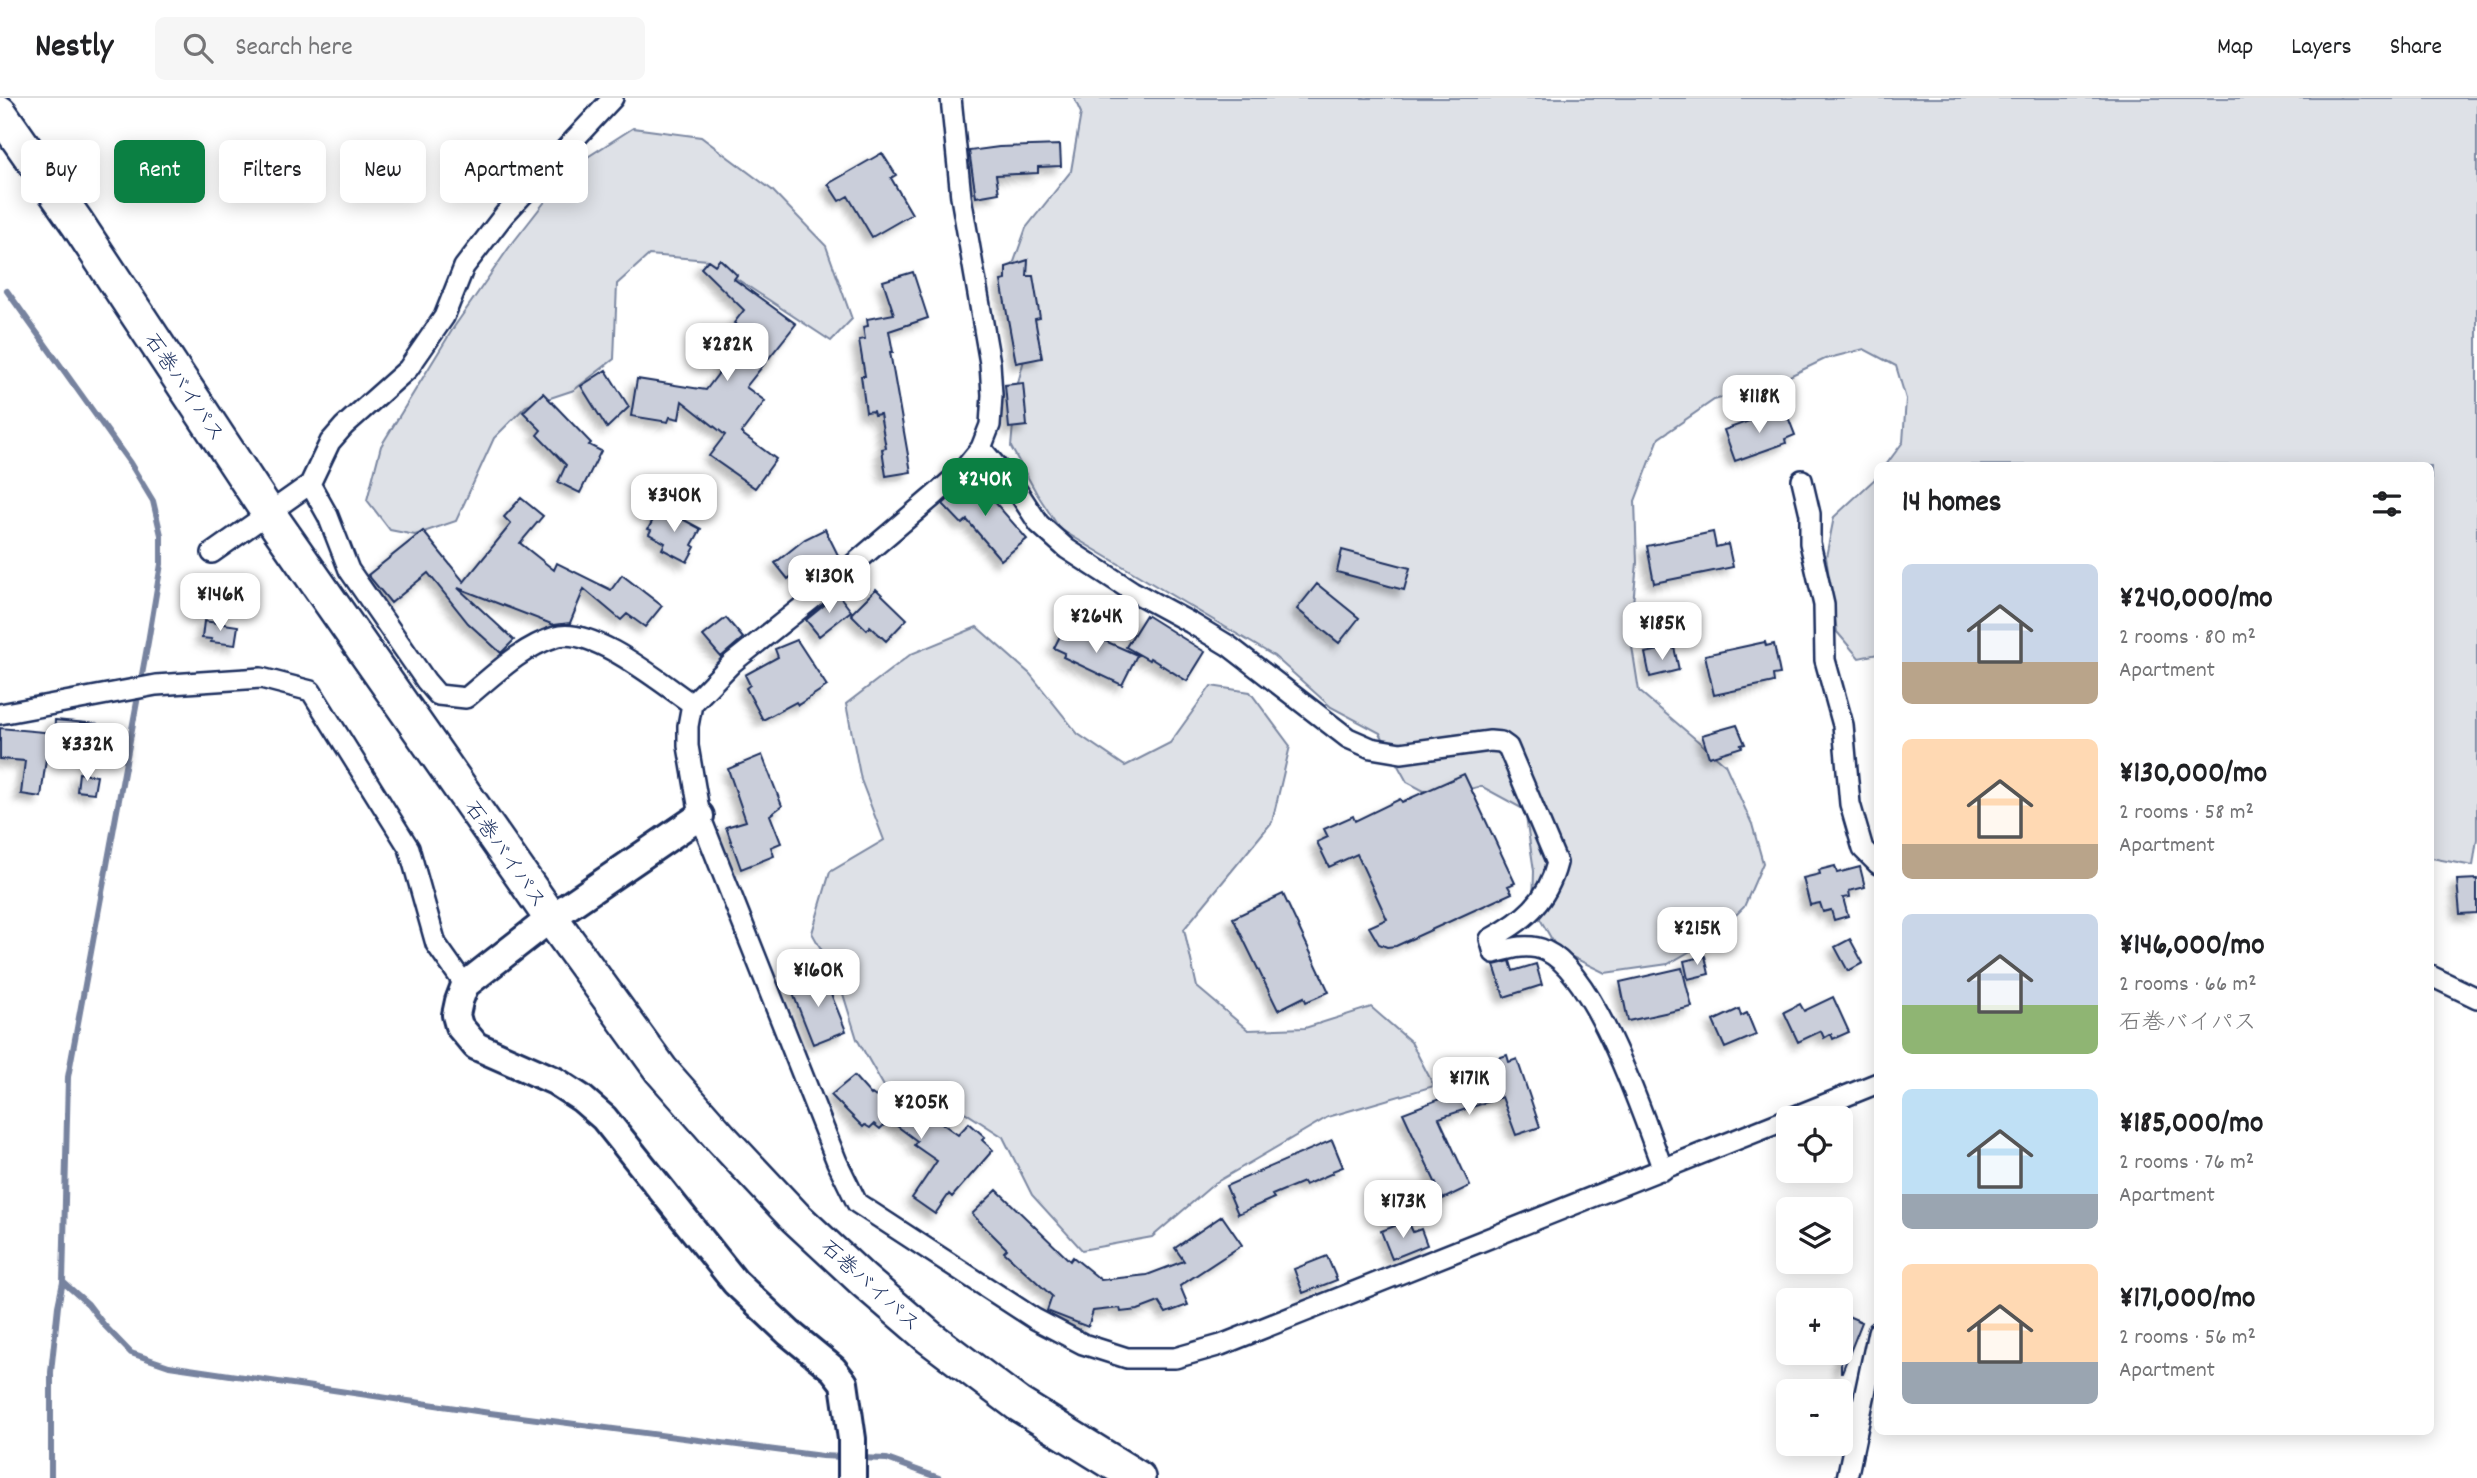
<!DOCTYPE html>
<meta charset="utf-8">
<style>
:root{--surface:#fff;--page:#f6f6f6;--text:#202124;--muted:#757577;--line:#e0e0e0;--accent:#0b8043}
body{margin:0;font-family:Dekko,"Klee One",sans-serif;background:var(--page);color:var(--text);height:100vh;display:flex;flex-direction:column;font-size:26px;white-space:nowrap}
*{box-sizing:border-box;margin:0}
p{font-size:23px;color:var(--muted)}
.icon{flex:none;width:38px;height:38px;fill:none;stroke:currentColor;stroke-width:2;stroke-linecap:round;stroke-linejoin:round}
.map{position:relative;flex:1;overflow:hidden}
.details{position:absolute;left:1874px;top:364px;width:560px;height:973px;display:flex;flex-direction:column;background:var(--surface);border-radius:10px;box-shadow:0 4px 18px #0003}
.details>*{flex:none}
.top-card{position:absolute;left:21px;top:42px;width:665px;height:63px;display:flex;gap:14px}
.fabs{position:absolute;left:1776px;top:1008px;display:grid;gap:14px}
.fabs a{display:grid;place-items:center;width:77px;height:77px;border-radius:10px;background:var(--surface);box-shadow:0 4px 18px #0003;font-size:35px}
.price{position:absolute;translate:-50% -60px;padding:0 16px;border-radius:14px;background:#fff;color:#222;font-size:23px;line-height:46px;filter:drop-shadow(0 2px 4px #0008)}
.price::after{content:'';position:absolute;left:50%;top:42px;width:21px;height:16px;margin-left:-10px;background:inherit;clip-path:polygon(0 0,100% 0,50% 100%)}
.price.on{background:var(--accent);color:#fff}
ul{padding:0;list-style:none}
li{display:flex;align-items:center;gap:21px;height:175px;padding:0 28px}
li span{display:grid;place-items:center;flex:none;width:196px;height:140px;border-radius:10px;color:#555}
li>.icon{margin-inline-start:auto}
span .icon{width:84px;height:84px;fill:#fffc;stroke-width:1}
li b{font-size:30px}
h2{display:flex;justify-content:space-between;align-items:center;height:84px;padding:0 28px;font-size:30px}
.chip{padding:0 24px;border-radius:10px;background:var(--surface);box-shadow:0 4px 18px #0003;font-size:24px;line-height:63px}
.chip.on{background:var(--accent);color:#fff}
header{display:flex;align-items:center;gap:42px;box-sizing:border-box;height:98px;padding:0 35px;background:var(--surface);border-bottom:2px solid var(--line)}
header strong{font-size:33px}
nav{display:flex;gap:38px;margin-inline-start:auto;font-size:24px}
.search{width:490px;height:63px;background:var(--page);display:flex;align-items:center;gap:18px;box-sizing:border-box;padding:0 24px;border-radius:10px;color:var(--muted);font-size:26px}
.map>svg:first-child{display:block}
.green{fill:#dee1e7;stroke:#7c88a2;stroke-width:2}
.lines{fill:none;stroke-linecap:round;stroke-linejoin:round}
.stream{stroke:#77839f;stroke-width:6}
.building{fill:#caceda;stroke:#1b2f5e;stroke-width:2;filter:url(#shadow)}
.street-casing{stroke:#1b2f5e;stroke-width:24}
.secondary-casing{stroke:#1b2f5e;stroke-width:32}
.highway-casing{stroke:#1b2f5e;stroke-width:38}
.street{stroke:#fff;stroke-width:19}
.secondary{stroke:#fff;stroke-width:26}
.highway{stroke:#fff;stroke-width:33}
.labels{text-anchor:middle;stroke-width:5;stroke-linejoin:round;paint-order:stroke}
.street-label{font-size:21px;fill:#1b2f5e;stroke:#fff}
</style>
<header>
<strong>Nestly</strong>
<div class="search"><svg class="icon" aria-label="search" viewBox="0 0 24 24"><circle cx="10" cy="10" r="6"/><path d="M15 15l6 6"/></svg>Search here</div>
<nav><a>Map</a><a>Layers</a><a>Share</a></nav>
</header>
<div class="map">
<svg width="2477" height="1380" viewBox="0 0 2477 1380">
<defs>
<filter id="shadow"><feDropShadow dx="-6" dy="6" stdDeviation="3.5" flood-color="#0004"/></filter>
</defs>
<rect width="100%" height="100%" fill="#fff"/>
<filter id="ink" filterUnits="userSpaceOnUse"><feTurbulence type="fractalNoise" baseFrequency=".0143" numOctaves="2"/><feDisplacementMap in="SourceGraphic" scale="14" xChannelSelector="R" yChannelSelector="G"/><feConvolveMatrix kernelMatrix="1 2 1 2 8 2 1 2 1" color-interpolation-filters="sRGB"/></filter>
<g filter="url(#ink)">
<path class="green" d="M1074 0H2477V741L2473 768 2431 760V368L1886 367 1903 344 1906 301 1896 268 1864 251 1825 261 1775 285 1714 302 1659 340 1635 403 1637 465 1630 536 1639 593 1725 666 1752 726 1763 765 1744 809 1713 840 1668 866 1605 875 1558 852 1533 809 1534 773 1525 712 1481 688 1437 700 1407 684 1380 635 1331 609 1274 558 1060 431 1037 396 1011 349 1016 293 1030 238 1009 178 1026 130 1071 73 1081 15Z
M633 30 701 39 772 92 826 148 852 221 831 243 708 162 649 157 617 186 614 261 574 292 526 308 494 340 456 423 415 437 390 432 367 402 381 348 454 229 508 151 572 69Z
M1878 378V556L1859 560 1837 534 1826 459 1834 419Z
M977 529 1030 576 1078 636 1125 668 1170 645 1211 588 1250 594 1290 648 1272 724 1184 831 1197 889 1248 932 1305 930 1371 909 1411 944 1434 988 1328 1019 1215 1085 1152 1139 1082 1152 1032 1097 1003 1039 946 1002 885 990 857 941 839 883 812 835 830 774 884 742 861 682 846 606 911 556Z"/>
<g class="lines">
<path class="stream" d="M7 193 130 365 153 403 161 437V466L148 544 68 979 63 1184 58 1208 51 1274V1380
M63 1184 88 1206 104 1227 131 1255 169 1268 490 1315 822 1358 844 1359
M859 1360 887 1361 939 1380"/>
</g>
<path class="building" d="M1060 47 1061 68 1038 69V75L996 77 999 95 976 99 969 53 999 49Z
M882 55 896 77 891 80 912 116 872 139 848 98 839 103 828 86Z
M720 161 737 177 734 181 796 226 746 289 765 303 741 335 776 361 755 390 709 358 725 337 682 303 679 321 670 319 668 324 631 318 637 281 706 292 724 268 720 266 746 233 734 225 744 212 701 170 708 162 715 167Z
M1028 162 1027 178H1033L1040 220 1035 221 1042 260 1016 265 1001 183 1006 182V169Z
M913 174 928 220 889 233 893 254H890L911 374 886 378 882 351 886 350 880 316 874 317 873 313 866 314 861 278H865L859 242 865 241 863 229 868 228 867 221 894 216 883 183Z
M606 272 629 309 607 330 581 288Z
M1023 285 1027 328 1009 330 1005 287Z
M543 295 591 345 589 347 601 353 580 395 558 384 566 367 537 337 541 332 523 314Z
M1782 311 1785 320 1788 319 1795 337 1785 341 1786 345 1735 363 1724 332Z
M973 379 1027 441 1001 462 967 422 962 426 943 406Z
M521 400 543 418 520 445 554 472 557 465 611 492 622 477 662 508 645 529 627 516 621 522 584 491 570 525 554 527 458 490 514 542 501 555 468 525 428 475 391 505 368 477 423 433 464 484 511 426 504 419Z
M660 409 701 431 692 447 695 449 687 464 662 451 665 445 649 436 651 432 648 431Z
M825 431 840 461 820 472 814 460 788 481 775 465 805 441Z
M1713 434 1716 449 1728 446 1733 469 1654 485 1647 448Z
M1342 452 1410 470 1404 492 1337 474Z
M1317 486 1359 520 1339 545 1297 511Z
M876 491 907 521 886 543 870 528 867 532 851 516Z
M838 496 851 513 819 538 806 522Z
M1146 517 1205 554 1187 583 1150 560 1149 562 1126 549Z
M726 520 743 540 721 559 703 538Z
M204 523 238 528 235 547 211 544 212 541 202 540Z
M1065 528 1090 540 1092 537 1137 557 1122 587 1063 559 1065 555 1054 550Z
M797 542 827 588 798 607 796 604 763 622 746 590 750 587 745 577 778 559 775 551Z
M1765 544 1766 548 1774 546 1780 576 1773 577 1774 584 1714 597 1705 557Z
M1674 549 1679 572 1650 579 1645 555Z
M55 622 97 626 94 658 47 653 41 699 21 696 25 663 0 661V630L54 635Z
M1737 627 1745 646 1741 647 1742 649 1709 659 1702 637Z
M762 657 782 708 770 717 781 745 771 749 774 758 741 771 726 729 746 723 728 671Z
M79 675 97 678 94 695 77 693Z
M1464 676 1515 785 1508 788 1512 795 1396 848 1387 849 1379 846 1369 829 1387 821 1357 756 1329 769 1317 744 1328 739 1324 731 1353 718 1355 723 1400 701 1402 704Z
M1835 768 1837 775 1860 769 1865 789 1849 793 1850 799 1843 800 1848 818 1834 822 1831 812 1823 814 1820 805 1810 807 1803 780 1820 776 1819 772Z
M2477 781V815L2460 816 2457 782Z
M1283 796 1329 894 1306 904 1304 899 1278 912 1233 820Z
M1850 841 1863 865 1848 873 1835 849Z
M1705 858 1709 876 1688 881 1684 863Z
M1510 863 1513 873 1536 866 1542 887 1504 899 1494 867Z
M1682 870 1692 909 1628 923 1620 884Z
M823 876 846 933 813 946 790 888Z
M1833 899 1849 934 1833 941 1831 936 1824 940 1821 933 1798 944 1784 914 1800 906 1804 913Z
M1739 911 1741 918 1747 915 1756 937 1725 950 1713 923Z
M1507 957 1509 964 1517 961 1540 1029 1516 1037 1502 999 1439 1020 1470 1088 1443 1101 1403 1015 1453 996 1448 982 1490 968 1489 963Z
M854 978 871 997 872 996 876 999 882 993 906 1016 914 1005 958 1037 969 1025 985 1039 982 1042 993 1052 952 1099 949 1096 935 1116 912 1100 937 1063 914 1047 917 1043 889 1022 880 1031 874 1026 870 1030 865 1027 863 1029 831 997Z
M1332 1042 1343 1069 1332 1073 1333 1075 1305 1087 1303 1084 1272 1097 1274 1100 1238 1116 1226 1088Z
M997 1092 1070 1163 1073 1159 1101 1182 1147 1177 1184 1163 1175 1150 1222 1118 1242 1147 1180 1188 1188 1207 1166 1215 1159 1204 1138 1212 1121 1214 1120 1210 1093 1213 1088 1229 1047 1213 1052 1198 1004 1154 1007 1151 972 1116Z
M1408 1123 1413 1134 1421 1131 1427 1147 1392 1161 1381 1133Z
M1327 1158 1337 1182 1303 1195 1294 1171Z
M1841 1215 1862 1224 1842 1274H1841Z"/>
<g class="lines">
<defs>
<path id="street" d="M951 0 961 99 990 265 992 297 990 327 981 350 1018 394 1039 426 1067 451 1132 493 1191 525 1229 548 1348 640 1371 650 1401 655 1490 643 1501 644 1508 649 1557 765C1547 804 1524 823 1490 841L1494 855C1512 850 1529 845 1546 853 1596 876 1644 1020 1663 1072
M981 350 964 371 936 396 822 493 732 565 692 606 688 628V648L700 718 837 1064 857 1105 1035 1221 1083 1246 1127 1260H1175L1221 1247 1788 1021
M1802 382 1810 416V445L1824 507 1825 562 1843 627 1850 706 1863 751 1878 766
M310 386 328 418 349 472 426 583 438 597 466 600C493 578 520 550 555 539 592 527 661 585 692 606
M212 455 310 386 330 344 344 328 408 271 444 219 464 169 504 117 613 0
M0 616 156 587 261 580 311 593 409 750 436 846 465 887
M2431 878 2477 900
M1791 1020 1878 985
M1847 1380 1878 1234"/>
<path id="secondary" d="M700 718 551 820 465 887 459 903 456 917 459 928 476 948 555 983 581 1000 604 1020 735 1184 789 1235 833 1271 844 1285 852 1341V1380"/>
<path id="highway" d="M0 15 77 125 269 416 551 820 661 972 720 1039 795 1119 864 1183 929 1239 1018 1306 1138 1380"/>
</defs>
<use href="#street" class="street-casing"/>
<use href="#secondary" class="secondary-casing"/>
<use href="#highway" class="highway-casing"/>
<use href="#street" class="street"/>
<use href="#secondary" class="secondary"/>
<use href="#highway" class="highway"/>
</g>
</g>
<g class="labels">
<g class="street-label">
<text transform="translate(185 289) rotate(56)" y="7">石巻バイパス</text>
<text transform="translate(506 756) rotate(55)" y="7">石巻バイパス</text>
<text transform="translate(871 1187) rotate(42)" y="7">石巻バイパス</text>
</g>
</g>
</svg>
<div class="fabs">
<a><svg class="icon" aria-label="locate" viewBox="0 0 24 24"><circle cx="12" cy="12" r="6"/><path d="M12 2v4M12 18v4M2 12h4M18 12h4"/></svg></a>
<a><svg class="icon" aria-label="layers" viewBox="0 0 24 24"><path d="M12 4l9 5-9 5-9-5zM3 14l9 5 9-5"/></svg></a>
<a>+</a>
<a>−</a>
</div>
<b class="price" style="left:727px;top:285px">¥282K</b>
<b class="price" style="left:1759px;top:337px">¥118K</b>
<b class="price on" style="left:985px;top:420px">¥240K</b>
<b class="price" style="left:674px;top:436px">¥340K</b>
<b class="price" style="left:829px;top:517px">¥130K</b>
<b class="price" style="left:220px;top:535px">¥146K</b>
<b class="price" style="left:1096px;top:557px">¥264K</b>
<b class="price" style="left:1662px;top:564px">¥185K</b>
<b class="price" style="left:87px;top:685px">¥332K</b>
<b class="price" style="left:1697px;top:869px">¥215K</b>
<b class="price" style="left:818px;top:911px">¥160K</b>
<b class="price" style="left:1469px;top:1019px">¥171K</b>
<b class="price" style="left:921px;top:1043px">¥205K</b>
<b class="price" style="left:1403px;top:1142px">¥173K</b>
<div class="top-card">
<a class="chip">Buy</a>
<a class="chip on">Rent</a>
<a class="chip">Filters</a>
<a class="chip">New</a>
<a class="chip">Apartment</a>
</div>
<section class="details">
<h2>14 homes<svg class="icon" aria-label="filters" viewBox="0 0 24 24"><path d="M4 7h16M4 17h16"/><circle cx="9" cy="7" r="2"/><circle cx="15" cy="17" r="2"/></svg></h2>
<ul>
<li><span style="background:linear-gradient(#c9d6e8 70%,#b9a48a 0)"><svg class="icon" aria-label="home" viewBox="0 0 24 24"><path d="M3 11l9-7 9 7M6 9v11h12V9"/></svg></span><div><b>¥240,000/mo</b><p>2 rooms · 80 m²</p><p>Apartment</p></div></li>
<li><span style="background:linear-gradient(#ffd9b3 75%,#b9a48a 0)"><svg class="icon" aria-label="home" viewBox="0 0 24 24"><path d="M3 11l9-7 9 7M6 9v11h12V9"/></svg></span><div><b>¥130,000/mo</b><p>2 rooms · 58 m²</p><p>Apartment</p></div></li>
<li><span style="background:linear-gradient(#c9d6e8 65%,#8fb573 0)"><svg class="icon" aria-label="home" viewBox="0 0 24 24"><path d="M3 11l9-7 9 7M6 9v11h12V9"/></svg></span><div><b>¥146,000/mo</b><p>2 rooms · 66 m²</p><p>石巻バイパス</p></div></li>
<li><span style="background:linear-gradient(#bfe0f5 75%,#9aa5b1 0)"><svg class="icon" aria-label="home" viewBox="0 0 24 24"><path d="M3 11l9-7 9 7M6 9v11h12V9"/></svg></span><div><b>¥185,000/mo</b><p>2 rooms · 76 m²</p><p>Apartment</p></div></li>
<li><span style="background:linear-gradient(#ffd9b3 70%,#9aa5b1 0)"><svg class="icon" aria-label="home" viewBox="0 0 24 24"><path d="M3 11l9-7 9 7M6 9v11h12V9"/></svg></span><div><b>¥171,000/mo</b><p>2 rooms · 56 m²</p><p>Apartment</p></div></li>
</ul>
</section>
</div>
